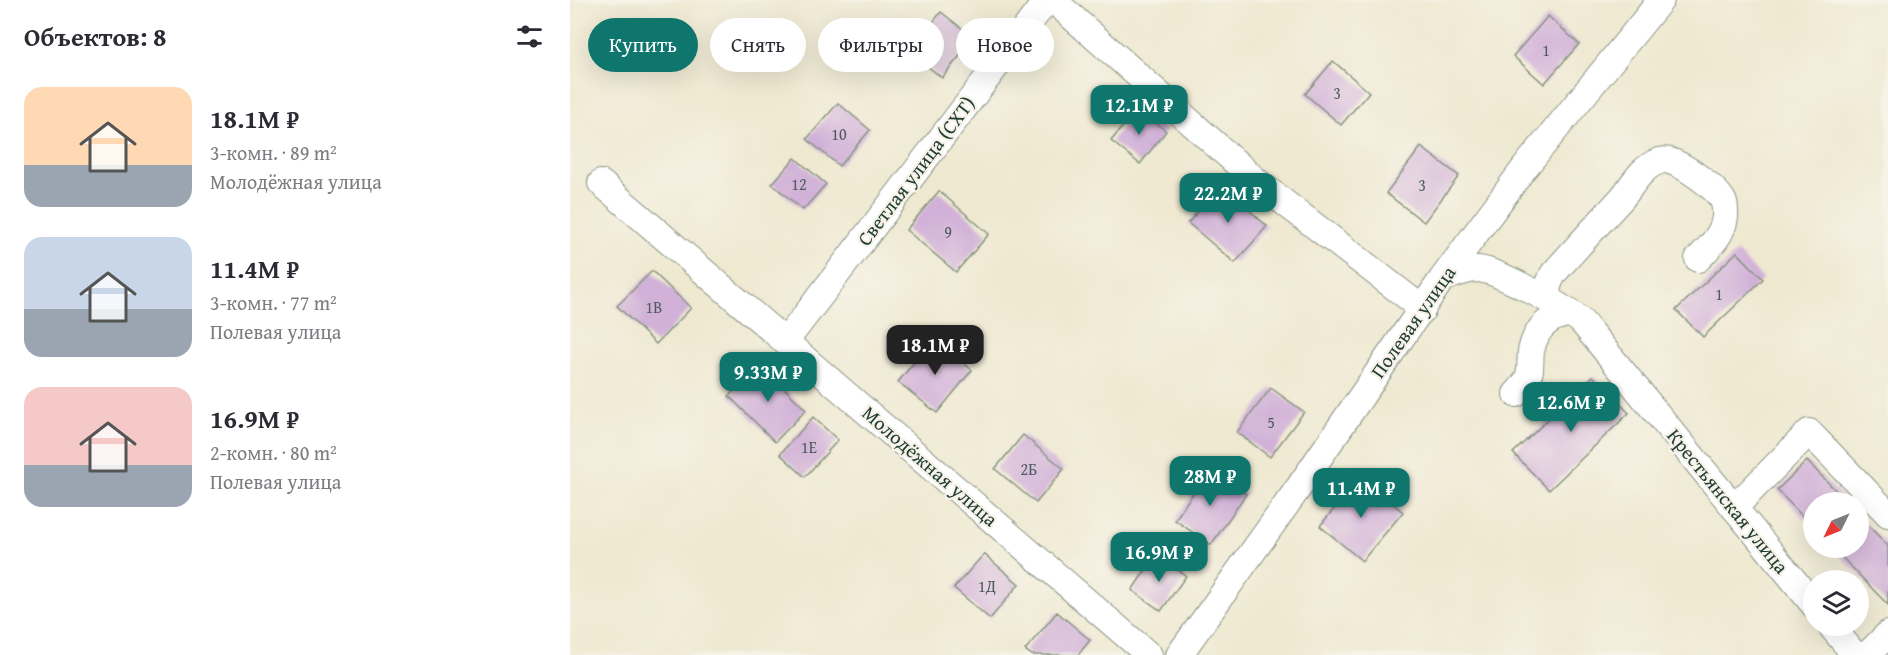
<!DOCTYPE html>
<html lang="ru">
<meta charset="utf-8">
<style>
:root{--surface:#fff;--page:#f7f7f7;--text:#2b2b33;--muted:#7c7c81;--accent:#0f766e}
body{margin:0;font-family:"Gentium Book Plus",serif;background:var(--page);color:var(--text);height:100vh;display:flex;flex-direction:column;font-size:22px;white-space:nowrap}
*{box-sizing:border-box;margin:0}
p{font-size:20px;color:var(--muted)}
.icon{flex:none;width:33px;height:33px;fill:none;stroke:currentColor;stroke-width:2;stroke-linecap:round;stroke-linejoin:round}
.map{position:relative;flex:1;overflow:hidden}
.panel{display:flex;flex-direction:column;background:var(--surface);width:570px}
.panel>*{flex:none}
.top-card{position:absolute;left:18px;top:18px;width:570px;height:54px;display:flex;gap:12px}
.needle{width:39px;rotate:227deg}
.tools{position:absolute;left:1233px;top:492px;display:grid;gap:12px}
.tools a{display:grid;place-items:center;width:66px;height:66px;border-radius:50%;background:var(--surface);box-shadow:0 6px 24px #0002;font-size:30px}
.price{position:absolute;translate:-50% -51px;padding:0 14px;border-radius:12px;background:var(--accent);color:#fff;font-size:20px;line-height:39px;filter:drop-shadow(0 2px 3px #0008)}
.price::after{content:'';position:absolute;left:50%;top:36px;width:18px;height:14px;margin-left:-9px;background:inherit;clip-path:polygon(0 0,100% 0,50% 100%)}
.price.selected{background:#222;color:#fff}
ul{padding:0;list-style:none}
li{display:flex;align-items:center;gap:18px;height:150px;padding:0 24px}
li span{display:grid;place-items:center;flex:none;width:168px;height:120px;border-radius:18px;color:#555}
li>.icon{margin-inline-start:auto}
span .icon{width:72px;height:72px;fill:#fffc;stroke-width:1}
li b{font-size:26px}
h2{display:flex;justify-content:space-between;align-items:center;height:72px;padding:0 24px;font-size:26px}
.chip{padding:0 21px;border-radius:27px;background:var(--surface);box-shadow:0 6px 24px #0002;font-size:21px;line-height:54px}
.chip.selected{background:var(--accent);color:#fff}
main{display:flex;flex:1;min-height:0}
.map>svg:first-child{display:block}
.building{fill:#d1b1d8}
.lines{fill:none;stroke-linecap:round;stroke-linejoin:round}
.minor-casing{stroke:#879382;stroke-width:28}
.minor{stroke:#fff;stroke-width:26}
.labels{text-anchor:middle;stroke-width:4.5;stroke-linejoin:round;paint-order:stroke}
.number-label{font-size:16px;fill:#4c5a5d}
.street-label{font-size:20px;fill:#1f3d34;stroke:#f7f3e8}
</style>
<main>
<section class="panel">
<h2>Объектов: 8<svg class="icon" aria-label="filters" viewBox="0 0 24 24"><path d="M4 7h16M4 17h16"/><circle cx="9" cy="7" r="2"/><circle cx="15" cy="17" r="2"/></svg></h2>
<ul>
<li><span style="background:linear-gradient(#ffd9b3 65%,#9aa5b1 0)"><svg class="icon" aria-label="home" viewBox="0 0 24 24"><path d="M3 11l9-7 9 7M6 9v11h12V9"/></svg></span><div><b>18.1M ₽</b><p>3-комн. · 89 m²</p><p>Молодёжная улица</p></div></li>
<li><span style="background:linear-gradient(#c9d6e8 60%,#9aa5b1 0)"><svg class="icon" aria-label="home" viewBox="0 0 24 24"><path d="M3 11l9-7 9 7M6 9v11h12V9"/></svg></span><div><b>11.4M ₽</b><p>3-комн. · 77 m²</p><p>Полевая улица</p></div></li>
<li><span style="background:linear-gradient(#f6c9c9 65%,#9aa5b1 0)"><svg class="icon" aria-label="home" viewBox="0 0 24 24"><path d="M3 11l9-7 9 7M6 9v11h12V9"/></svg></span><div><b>16.9M ₽</b><p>2-комн. · 80 m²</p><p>Полевая улица</p></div></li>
</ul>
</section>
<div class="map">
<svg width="1318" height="655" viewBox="0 0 1318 655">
<rect width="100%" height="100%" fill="#f7f3e8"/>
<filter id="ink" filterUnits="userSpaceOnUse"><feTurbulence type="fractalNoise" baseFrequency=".0167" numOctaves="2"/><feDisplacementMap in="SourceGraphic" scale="12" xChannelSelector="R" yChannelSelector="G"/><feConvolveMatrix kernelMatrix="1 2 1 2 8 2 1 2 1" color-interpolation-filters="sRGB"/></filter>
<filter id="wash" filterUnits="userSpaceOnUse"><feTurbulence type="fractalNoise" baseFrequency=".008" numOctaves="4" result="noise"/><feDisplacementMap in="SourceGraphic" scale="24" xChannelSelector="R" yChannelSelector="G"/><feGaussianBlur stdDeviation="1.35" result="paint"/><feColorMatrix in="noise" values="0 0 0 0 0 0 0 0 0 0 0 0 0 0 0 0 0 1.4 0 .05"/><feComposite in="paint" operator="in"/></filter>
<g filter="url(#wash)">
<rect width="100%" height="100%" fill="#efe9d1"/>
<g id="blocks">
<path class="building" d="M371 12 404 38 372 78 340 52Z
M978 16 1009 44 974 84 943 56Z
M763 61 799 92 771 125 735 94Z
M268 103 300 130 269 166 237 139Z
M568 108 596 131 570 164 541 141Z
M851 147 889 176 854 222 816 193Z
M225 158 256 184 233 210 202 184Z
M651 185 697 226 665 263 618 223Z
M369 191 419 234 386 272 336 230Z
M1167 252 1193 279 1133 337 1106 310Z
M82 271 121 308 86 344 47 306Z
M363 339 402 370 367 413 328 382Z
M190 364 236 410 205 442 159 396Z
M1023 376 1059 413 979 490 943 453Z
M701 388 734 412 700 457 667 432Z
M243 417 268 440 235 477 210 454Z
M453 435 494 469 466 503 425 469Z
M1237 461 1277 502H1244V528L1207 490Z
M639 469 676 494 641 545 605 520Z
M790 477 833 512 792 561 750 526Z
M1288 515 1318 546V605L1263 548H1288Z
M414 554 449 584 420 619 384 588Z
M586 555 616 576 591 611 562 590Z
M487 612 520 640 508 655H462L455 650Z"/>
</g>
</g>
<g filter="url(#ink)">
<use href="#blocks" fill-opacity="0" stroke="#879382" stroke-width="1.5"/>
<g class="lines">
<defs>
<path id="minor" d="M483 0 689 183 853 309
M31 183 579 655
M872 279C884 275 896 269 908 269 927 270 996 308 1012 322L1244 605
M979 300 977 288 983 274C1006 248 1029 223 1052 198 1062 186 1071 168 1087 162 1091 160 1096 160 1100 161 1114 165 1150 190 1154 203 1160 227 1143 244 1128 259
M215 342 477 0
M946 394C951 388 957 383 959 375 961 367 960 359 961 351 966 328 979 315 1002 314
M1164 508 1239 432 1318 514
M1261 626 1285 655
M609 655 729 487 872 279 956 166 1091 0
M1297 655 1318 634"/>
</defs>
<use href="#minor" class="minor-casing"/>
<use href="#minor" class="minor"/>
</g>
</g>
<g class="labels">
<g class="number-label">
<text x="976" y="56">1</text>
<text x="767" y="99">3</text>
<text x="269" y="140">10</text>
<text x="229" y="190">12</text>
<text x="852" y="191">3</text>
<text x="378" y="238">9</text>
<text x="1149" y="300">1</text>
<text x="84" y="313">1В</text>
<text x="701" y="428">5</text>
<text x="239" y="453">1Е</text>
<text x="459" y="475">2Б</text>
<text x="417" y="592">1Д</text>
</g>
<g class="street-label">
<text transform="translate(346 171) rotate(-53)" y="7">Светлая улица (СХТ)</text>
<text transform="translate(843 322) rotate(-55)" y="7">Полевая улица</text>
<text transform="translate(360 466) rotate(41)" y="7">Молодёжная улица</text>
<text transform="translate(1158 501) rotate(51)" y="7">Крестьянская улица</text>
</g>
</g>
</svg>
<div class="tools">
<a><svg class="needle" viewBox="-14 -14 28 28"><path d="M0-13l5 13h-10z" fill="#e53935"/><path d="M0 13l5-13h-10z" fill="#7c7c81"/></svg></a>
<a><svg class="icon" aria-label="layers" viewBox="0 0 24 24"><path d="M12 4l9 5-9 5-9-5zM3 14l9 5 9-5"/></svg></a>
</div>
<b class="price" style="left:569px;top:136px">12.1M ₽</b>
<b class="price" style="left:658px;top:224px">22.2M ₽</b>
<b class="price selected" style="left:365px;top:376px">18.1M ₽</b>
<b class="price" style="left:198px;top:403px">9.33M ₽</b>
<b class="price" style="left:1001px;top:433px">12.6M ₽</b>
<b class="price" style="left:640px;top:507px">28M ₽</b>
<b class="price" style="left:791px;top:519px">11.4M ₽</b>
<b class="price" style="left:589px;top:583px">16.9M ₽</b>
<div class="top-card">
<a class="chip selected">Купить</a>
<a class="chip">Снять</a>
<a class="chip">Фильтры</a>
<a class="chip">Новое</a>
</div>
</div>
</main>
